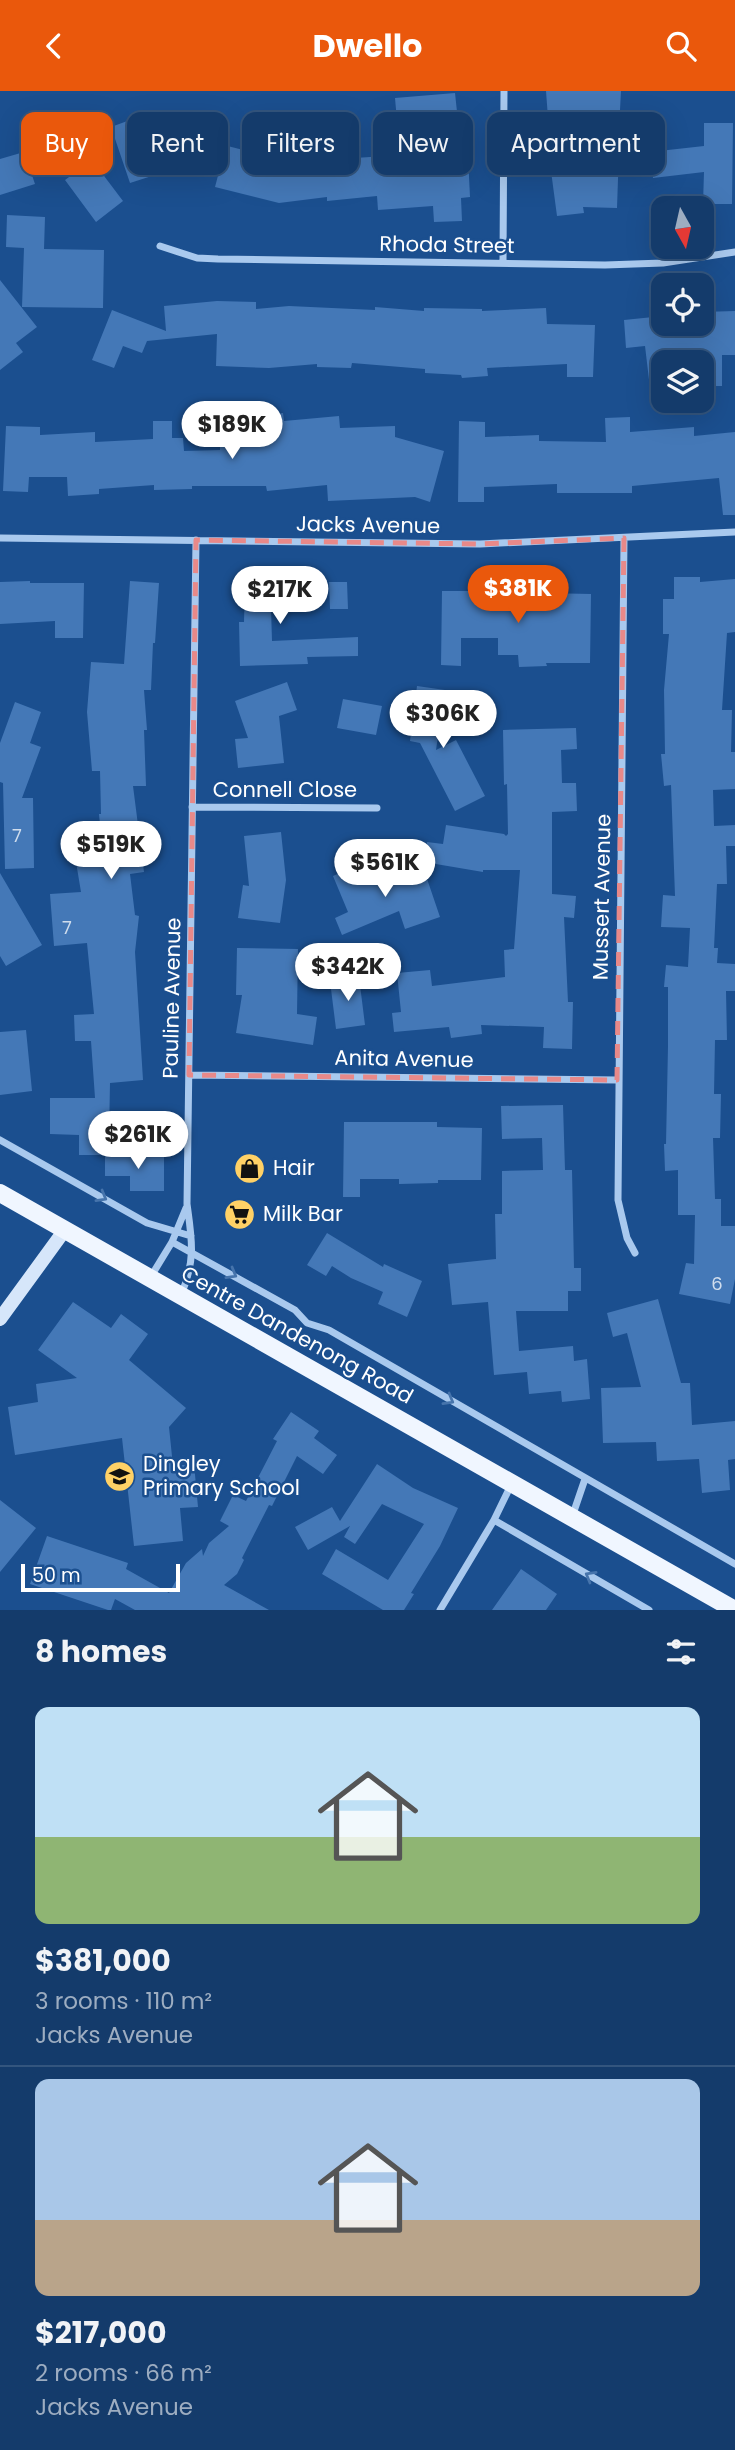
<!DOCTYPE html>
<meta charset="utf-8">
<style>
:root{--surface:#143b6b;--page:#1d4271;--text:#f1f3f6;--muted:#9dadc1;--line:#33557e;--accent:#ea580c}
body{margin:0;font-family:Poppins,sans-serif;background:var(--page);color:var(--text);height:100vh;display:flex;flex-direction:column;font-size:26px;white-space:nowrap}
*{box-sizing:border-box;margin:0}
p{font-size:23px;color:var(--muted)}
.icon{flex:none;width:38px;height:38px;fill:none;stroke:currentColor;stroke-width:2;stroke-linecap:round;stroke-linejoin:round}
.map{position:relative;height:1519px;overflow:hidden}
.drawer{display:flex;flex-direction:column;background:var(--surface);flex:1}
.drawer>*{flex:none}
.guide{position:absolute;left:21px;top:21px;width:693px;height:63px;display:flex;gap:14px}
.needle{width:46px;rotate:172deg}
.tools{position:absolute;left:651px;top:105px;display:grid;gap:14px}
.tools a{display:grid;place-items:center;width:63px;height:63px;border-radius:14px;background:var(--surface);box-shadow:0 7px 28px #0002,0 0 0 2px var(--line);font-size:35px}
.scale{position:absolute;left:21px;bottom:18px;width:159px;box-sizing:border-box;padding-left:7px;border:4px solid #fff;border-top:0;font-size:19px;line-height:24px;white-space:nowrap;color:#fff;-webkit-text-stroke:5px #1b4f8f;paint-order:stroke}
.price{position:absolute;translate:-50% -60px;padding:0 16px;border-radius:24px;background:#fff;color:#222;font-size:23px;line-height:46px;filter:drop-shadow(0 2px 4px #0008)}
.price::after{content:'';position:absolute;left:50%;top:42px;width:21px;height:16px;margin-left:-10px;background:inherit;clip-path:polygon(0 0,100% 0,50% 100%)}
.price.on{background:var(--accent);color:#fff}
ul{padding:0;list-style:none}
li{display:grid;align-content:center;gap:14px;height:371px;padding:0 35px}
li+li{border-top:2px solid var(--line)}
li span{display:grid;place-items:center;height:217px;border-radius:14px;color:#555}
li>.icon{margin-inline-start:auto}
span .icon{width:126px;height:126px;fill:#fffc;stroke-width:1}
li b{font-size:30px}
h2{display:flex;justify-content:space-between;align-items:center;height:84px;padding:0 35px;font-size:30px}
.chip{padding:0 24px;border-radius:14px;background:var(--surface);box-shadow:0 7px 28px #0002,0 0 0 2px var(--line);font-size:24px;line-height:63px}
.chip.on{background:var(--accent);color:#fff}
header{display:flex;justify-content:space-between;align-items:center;height:91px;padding:0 35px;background:var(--accent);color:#fff;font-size:32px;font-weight:700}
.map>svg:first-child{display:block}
.building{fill:#4478b7}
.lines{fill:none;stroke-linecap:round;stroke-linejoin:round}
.street{stroke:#a9c9ee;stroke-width:7}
.secondary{stroke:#d6e6fa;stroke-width:14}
.primary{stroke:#f0f6ff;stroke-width:18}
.oneway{stroke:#4674ac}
.marked{fill:none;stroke:#e88989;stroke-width:5;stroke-dasharray:14 9;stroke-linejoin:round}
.labels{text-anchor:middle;stroke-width:5;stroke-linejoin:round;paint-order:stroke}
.number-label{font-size:18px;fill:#d0dded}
.street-label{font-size:21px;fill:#fff;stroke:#1b4f8f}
.poi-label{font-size:21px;fill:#fff;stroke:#1b4f8f;text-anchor:start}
</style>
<header><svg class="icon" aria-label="back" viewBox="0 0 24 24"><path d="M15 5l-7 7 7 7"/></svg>Dwello<svg class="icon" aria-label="search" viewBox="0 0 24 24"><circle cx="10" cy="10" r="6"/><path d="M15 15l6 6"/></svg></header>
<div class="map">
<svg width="735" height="1519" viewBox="0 0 735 1519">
<rect width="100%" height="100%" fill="#1b4f8f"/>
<path class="building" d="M546 0H621L620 19 548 27Z
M455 2 458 30 416 34 418 67 468 65 470 106 461 107 462 130 434 131 433 115 378 119 377 105 327 110V106L279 112 215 96 221 73 158 83 130 92 111 36 141 25 148 46 183 40 180 28 207 24 212 51 271 66 266 31 287 28 290 50 308 48 309 61 354 55 355 67 400 64 395 7Z
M704 32H733L732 113H703L704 81 653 87 650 61 704 55Z
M552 58 619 59 617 117 583 116 584 122 557 125 549 65 552 64Z
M24 61 35 93 0 104V68Z
M92 69 123 110 96 131 65 89Z
M7 124 45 126 44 158 104 159 103 217 22 216 24 157 6 156Z
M0 189 37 236 16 252 23 261 0 279Z
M217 210 256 211V218L289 215 375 219V216L424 220V217L482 218V220L546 217 547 233 595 234 593 286H567V273L487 277 488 285 462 287 461 284 425 282V278L352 272 351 277 317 276V273L269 277 216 275 217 243 147 250 142 262 123 255 114 277 92 269 112 219 166 240 164 215Z
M735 220V264H722V295H703V271H663V314H652L645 255 626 257 624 229 663 225V233H703L702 221Z
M283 322 284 330 339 325 340 337 395 335V346L444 360 430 411 415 406 328 410 327 394 267 400 266 395H192V398L154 399V394L99 398V403L68 405 67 386H29L28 401 3 400 6 335 40 336V344L95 341V351L153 348V330H172V347H183L184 360 220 359V347H260L257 325Z
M630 326V341L694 336V345L735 341V424H723L719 387 632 395V402H557V393L484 396V411H458L459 330 485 331V346L539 344V350L606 351 605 327Z
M261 479 302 480V500L290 499V517H271L272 550 358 546V565L307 566 308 573 240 575 239 531H244L245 490H261Z
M674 486H700V491L735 488V541L727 542 722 619H732L731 661H735V698L713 699 714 735 735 734V755H726L727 793H717L714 857H718L717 872 735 873V900H726L727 949H715L714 1003H721L720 1047H713L715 1108H721V1135H735V1188L730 1213 679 1203 686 1172 694 1173 695 1124H678V1079L665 1080 664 1053H666L668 955V896H664L666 874 688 876 690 837 661 836 663 804 675 805 671 694 664 695 661 663H665L664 599 669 543H663V508H674Z
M30 490V492H84L83 547H55V530L0 533V491Z
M130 490 159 492 155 552H153L151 599H144L147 639H144L146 695H133L144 781 130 783 135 824 139 825 135 861 143 989 110 992 109 1045 121 1046V1064H79V1044L50 1043V1007H95L91 950H75L74 924 94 923 87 852 54 855 50 803 81 801 76 771 103 767 99 723H101L100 680H92L87 621 91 571 124 573Z
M329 491H347L348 518H330Z
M471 493 490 494V501L545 499V502L591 503 590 572H546L547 575 519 576 518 564H498V547H461V575L441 574 442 500H470Z
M287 591 297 619 279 625 284 672 238 677 235 648 248 647 235 610Z
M417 595 445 599 436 659 456 649 485 705 455 720 420 652 410 650Z
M343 608 382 615 376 644 337 637Z
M15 611 41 621 30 652 41 656 22 707H33L34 777 5 778 3 692 0 691V652Z
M576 637 577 658 561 659 562 692H576L577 720 552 721V803L576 805 574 827 564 826 568 911H573L572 958 543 957 544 936 481 934 482 943 451 947 449 936 394 941 392 922 401 921 397 882 430 879 432 895 505 886 504 859 514 858 520 779H483V781L424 771 427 751 443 753 446 734 504 743 506 745 508 743 507 693 504 694 503 639Z
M281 741 286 789 280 832 238 827 243 794 249 795 244 745Z
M360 773 369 793 423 776 440 826 405 838 399 820 342 844 335 827 348 821 333 785Z
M0 782 42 854 6 875 0 865Z
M237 857 298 858 297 923 317 926 313 954 236 942 242 904H236Z
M359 886 365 934 336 938 330 890Z
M26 939 32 1000 0 1004V941Z
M563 1014 565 1079H572L574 1177H581V1200H568V1220H516L519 1260 573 1255 574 1270 587 1268 590 1308 562 1311 561 1300 529 1303 527 1281 494 1284 488 1211 452 1214 448 1173 496 1168 495 1123H502V1080L543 1079 542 1047 502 1048 501 1015Z
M344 1031H437V1036L482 1037 481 1089H438V1092L399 1093V1088H360V1106H343Z
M105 1064 164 1065V1100H130V1085H105Z
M327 1142 383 1176 384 1173 422 1190 407 1226 378 1213 383 1201 351 1187 332 1175 326 1185 307 1174Z
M658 1208 681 1292H690L692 1334 735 1330V1368L728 1369 730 1399 702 1402 699 1368 657 1370 656 1351 603 1352 601 1297 641 1296 627 1242 613 1246 607 1222Z
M73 1211 111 1237 121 1223 148 1243 129 1269 186 1317 169 1336 173 1375 194 1373 198 1416 180 1417 183 1450 134 1455 122 1347 15 1364 8 1316 38 1311 36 1293 77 1287 38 1259Z
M291 1321 319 1340 314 1347 337 1364 323 1383 297 1365 272 1415 269 1414 242 1467 244 1469 237 1483 224 1494 269 1519H135L115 1508 111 1519H108L30 1493 47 1445 128 1472 126 1478 169 1502 186 1472 202 1458 203 1465 209 1452 229 1435 220 1430 233 1404 246 1410 277 1350 273 1348Z
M377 1373 413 1397 458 1417 440 1455 411 1502 414 1503 404 1519H383L322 1483 336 1458 388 1489 424 1433 382 1413 355 1453 344 1446 350 1435 308 1459 295 1436 332 1416 340 1430Z
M0 1409 36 1437 0 1481Z
M521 1478 557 1503 546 1519H492Z"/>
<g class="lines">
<path class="street" d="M160 155 197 167 218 168 605 174 663 172 735 161
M503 172 504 0
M0 447 480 453 735 441
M624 447 618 1109 627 1147 635 1162
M192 716 377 717
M189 984 617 989
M0 1049 147 1132 191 1145
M172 1151 295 1219 307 1232 329 1239 735 1473
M150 1187 172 1151 186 1117
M181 1204C196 1169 192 1149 187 1113L196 449
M572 1426 585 1388
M494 1429 649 1519
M440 1519 494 1429 512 1392"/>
<path class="secondary" d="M0 1228 64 1140"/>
<path class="primary" d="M0 1102 735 1519"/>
</g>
<defs><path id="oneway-chevron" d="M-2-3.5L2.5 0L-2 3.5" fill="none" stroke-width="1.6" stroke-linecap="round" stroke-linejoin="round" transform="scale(1.75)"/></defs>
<g class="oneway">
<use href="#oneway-chevron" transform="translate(102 1106) rotate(30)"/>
<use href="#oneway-chevron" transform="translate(232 1183) rotate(30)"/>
<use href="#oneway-chevron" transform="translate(449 1309) rotate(30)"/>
<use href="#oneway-chevron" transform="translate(590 1485) rotate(-150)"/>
</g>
<path class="marked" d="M624 447 617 989 189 984 196 449 480 453Z"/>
<defs>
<symbol id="shop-disc" viewBox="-11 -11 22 22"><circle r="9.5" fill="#ffd166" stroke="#1b4f8f"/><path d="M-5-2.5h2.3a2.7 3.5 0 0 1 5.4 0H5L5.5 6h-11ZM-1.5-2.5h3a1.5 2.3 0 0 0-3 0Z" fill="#111"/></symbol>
<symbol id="supermarket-disc" viewBox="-11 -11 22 22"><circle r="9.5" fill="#ffd166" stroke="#1b4f8f"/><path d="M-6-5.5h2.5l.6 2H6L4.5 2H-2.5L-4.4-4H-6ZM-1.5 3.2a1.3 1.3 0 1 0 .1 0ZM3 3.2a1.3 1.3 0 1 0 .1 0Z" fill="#111"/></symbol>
<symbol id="school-disc" viewBox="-11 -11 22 22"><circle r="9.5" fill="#ffd166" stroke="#1b4f8f"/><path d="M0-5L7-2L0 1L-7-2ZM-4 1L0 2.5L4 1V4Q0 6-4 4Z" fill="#111"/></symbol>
</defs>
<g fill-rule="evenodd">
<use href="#shop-disc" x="232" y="1060" width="35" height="35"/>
<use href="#supermarket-disc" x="222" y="1106" width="35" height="35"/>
<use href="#school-disc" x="102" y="1368" width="35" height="35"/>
</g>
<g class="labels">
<g class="number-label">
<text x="17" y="751">7</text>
<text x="67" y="843">7</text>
<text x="717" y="1199">6</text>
</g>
<g class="street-label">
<text transform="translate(447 154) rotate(1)" y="7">Rhoda Street</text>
<text transform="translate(368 434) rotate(1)" y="7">Jacks Avenue</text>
<text x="285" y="706">Connell Close</text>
<text transform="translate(602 806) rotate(-89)" y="7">Mussert Avenue</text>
<text transform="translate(172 907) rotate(-89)" y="7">Pauline Avenue</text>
<text transform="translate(404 968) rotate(1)" y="7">Anita Avenue</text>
<text transform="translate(297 1244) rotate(29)" y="7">Centre Dandenong Road</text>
</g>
<g class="poi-label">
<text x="273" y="1084">Hair</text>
<text x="263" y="1130">Milk Bar</text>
<text x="143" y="1380">Dingley<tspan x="143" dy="24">Primary School</tspan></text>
</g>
</g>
</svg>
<div class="tools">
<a><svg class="needle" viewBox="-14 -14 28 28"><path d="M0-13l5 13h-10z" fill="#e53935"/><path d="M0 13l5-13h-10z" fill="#9dadc1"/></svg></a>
<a><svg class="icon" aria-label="locate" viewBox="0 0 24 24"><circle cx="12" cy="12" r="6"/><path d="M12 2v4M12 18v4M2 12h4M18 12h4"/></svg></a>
<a><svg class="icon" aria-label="layers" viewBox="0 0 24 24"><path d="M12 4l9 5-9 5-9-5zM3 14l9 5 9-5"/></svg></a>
</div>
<div class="scale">50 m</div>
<b class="price" style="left:232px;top:370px">$189K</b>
<b class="price on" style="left:518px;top:534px">$381K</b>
<b class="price" style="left:280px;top:535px">$217K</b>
<b class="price" style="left:443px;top:659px">$306K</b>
<b class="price" style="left:111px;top:790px">$519K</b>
<b class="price" style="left:385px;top:808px">$561K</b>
<b class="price" style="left:348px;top:912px">$342K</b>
<b class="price" style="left:138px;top:1080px">$261K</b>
<div class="guide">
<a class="chip on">Buy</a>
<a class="chip">Rent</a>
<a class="chip">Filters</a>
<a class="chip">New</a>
<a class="chip">Apartment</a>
</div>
</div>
<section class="drawer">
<h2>8 homes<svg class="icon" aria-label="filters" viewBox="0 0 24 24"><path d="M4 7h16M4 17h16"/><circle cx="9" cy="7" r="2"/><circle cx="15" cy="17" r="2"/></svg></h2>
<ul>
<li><span style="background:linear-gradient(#bfe0f5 60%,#8fb573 0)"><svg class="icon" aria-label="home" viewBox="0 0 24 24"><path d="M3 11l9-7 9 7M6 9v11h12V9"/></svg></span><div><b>$381,000</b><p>3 rooms · 110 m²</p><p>Jacks Avenue</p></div></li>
<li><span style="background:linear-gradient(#a9c7e8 65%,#b9a48a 0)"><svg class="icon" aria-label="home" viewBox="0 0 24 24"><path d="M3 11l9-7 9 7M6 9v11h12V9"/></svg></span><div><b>$217,000</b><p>2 rooms · 66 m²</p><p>Jacks Avenue</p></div></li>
</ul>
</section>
